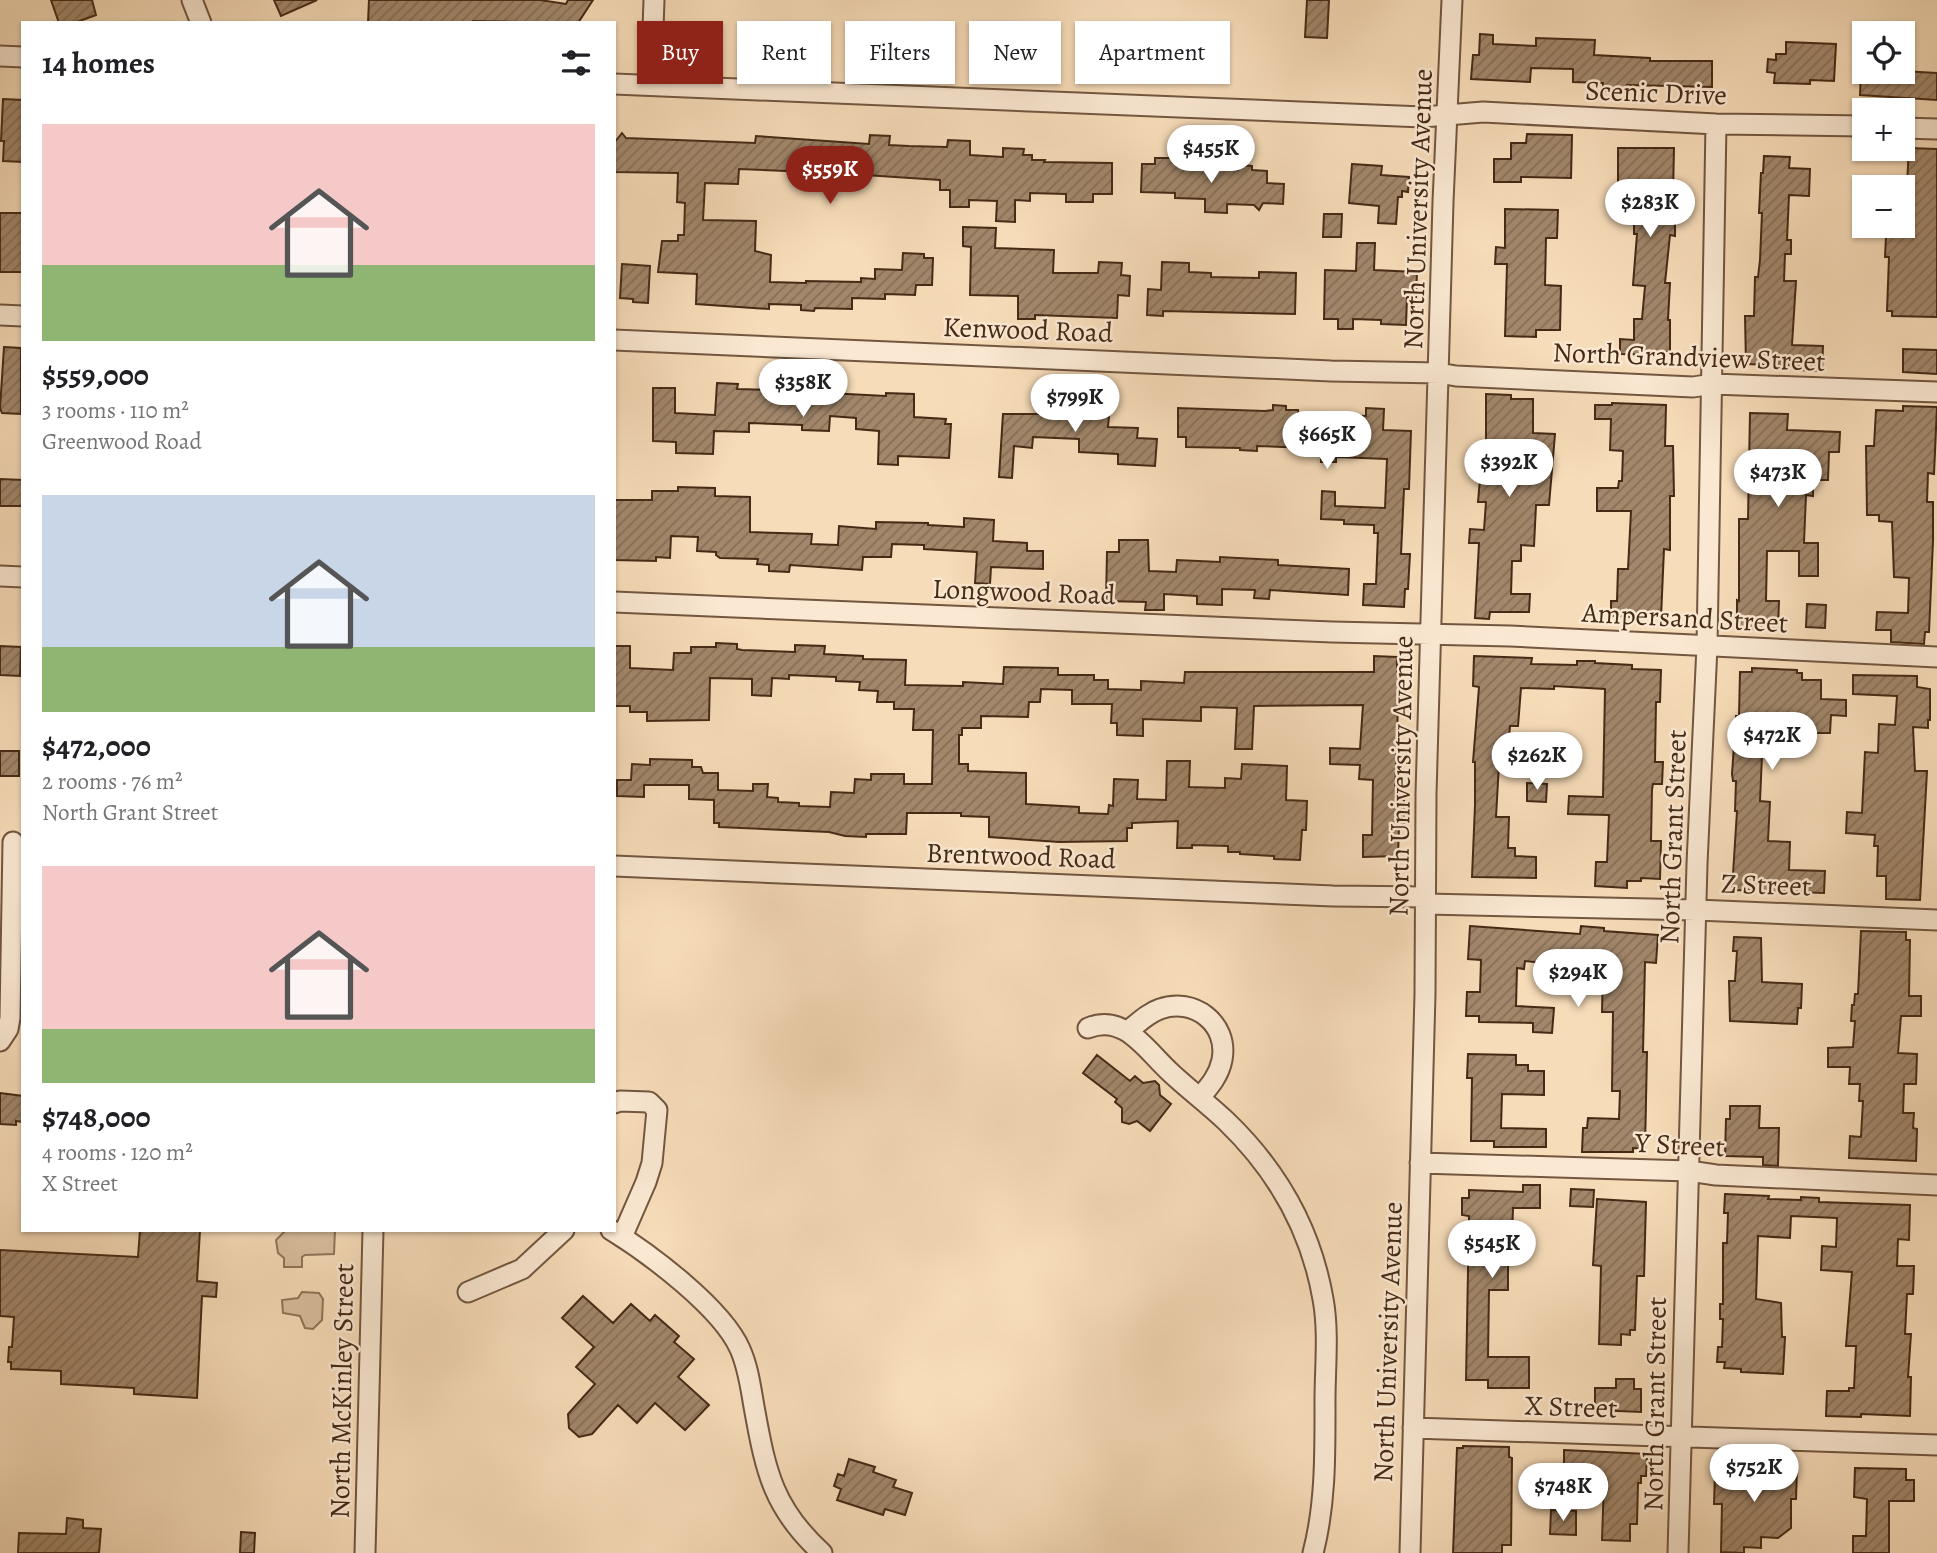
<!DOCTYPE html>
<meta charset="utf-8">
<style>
:root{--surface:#fff;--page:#f6f6f6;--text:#202124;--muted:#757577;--accent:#8f2418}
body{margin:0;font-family:Alegreya,serif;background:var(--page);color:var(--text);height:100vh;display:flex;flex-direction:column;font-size:26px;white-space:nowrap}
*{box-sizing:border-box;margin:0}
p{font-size:23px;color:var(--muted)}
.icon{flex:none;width:38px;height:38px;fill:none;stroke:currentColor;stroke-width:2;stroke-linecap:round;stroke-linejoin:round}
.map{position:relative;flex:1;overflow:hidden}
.panel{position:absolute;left:21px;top:21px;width:595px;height:1211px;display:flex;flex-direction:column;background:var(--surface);border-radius:0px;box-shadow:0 2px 5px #0004}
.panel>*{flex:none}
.banner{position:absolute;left:637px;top:21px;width:665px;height:63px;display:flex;gap:14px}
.fabs{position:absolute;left:1852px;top:21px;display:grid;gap:14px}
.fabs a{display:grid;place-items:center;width:63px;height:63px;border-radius:0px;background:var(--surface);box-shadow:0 2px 5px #0004;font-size:35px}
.price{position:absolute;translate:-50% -60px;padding:0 16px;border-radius:24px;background:#fff;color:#222;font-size:23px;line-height:46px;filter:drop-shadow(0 2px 4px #0008)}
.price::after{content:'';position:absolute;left:50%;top:42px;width:21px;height:16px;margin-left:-10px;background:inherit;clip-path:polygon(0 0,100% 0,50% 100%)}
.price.selected{background:var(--accent);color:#fff}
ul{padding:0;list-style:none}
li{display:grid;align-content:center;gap:14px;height:371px;padding:0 21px}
li span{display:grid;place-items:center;height:217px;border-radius:0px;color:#555}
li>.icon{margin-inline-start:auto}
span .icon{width:126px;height:126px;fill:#fffc;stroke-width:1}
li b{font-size:30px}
h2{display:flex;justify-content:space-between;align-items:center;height:84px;padding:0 21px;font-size:30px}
.chip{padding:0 24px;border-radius:0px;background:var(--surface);box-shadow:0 2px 5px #0004;font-size:24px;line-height:63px}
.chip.selected{background:var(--accent);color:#fff}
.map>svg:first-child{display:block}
.green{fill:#d9be9d;stroke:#90745a;stroke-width:2}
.building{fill:url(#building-hatch);stroke:#462a16;stroke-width:2}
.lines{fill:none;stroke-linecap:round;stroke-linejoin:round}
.minor-casing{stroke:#72563f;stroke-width:23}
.minor{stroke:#fae8d2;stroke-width:19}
.labels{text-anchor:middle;stroke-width:5;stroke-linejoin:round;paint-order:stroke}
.street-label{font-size:28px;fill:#462a16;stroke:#fae8d2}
</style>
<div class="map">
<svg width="1937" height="1553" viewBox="0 0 1937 1553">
<defs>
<pattern id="building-hatch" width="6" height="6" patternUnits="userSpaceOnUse" patternTransform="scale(1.75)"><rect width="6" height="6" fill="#a2876b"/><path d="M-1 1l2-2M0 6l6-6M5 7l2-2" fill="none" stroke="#866f57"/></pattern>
</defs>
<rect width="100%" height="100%" fill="#f7dcb9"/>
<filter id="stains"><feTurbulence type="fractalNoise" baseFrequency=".00286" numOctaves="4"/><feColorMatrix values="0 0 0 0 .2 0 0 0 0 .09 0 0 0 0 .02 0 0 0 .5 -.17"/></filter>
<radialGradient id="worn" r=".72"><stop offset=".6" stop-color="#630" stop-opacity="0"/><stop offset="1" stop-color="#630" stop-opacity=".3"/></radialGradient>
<path class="green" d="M286 1230H335L334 1254 305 1255 302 1257V1267H284V1258L278 1253 276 1240Z
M302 1292 319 1293 323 1299 322 1320 313 1329 305 1328 300 1316 283 1313 282 1300 298 1298Z"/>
<path class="building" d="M51 0H92L96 15 74 23H59Z
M274 0H317L281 16Z
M369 0H540L566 4 568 0H593L578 23 473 21V23H368Z
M1307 0H1329L1327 38 1305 37Z
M1480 34 1493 35V44L1536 46V38L1595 40 1594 55 1650 58V61H1712V87L1627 85 1626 92 1603 91V83L1573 82V69L1531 68 1530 82 1471 79 1473 55H1479Z
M1786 42 1836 44 1834 81 1810 80V84L1774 83 1775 73 1767 72 1768 59 1776 60V54H1786Z
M1902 71 1937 73V100L1860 95 1861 72Z
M3 99 23 100V162L3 161 4 141H1Z
M622 133 626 138 755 143 756 136 869 144 870 135 890 136 889 145 909 146 947 147 948 140 970 141V155L1003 157V148L1024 149 1023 155H1032V160H1045L1044 162 1112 163V194H1093V202H1066V194L1030 193V201L1015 200V222L996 221 997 201 969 200V207H950V190H940V180L850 174 849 180 833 179V173L739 169 738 184 705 183 703 220 756 221 755 251 771 255 770 282 806 283V281L861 282V278L875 279V269L902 270 903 253 924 254V258H933L932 285H916L915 295 885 294V299L852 298V309L815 308 814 311 801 310V305L769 304V309L696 304 697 274 658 272 662 241H678V235H684L685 203 677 202 678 173 614 172V143Z
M1527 134 1572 135 1571 178 1521 177V182H1494V159H1511V143H1526Z
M1618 148H1674L1673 194H1686L1685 213H1675V236L1670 235 1665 283H1670L1668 320H1670V352H1661V355L1620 354V339L1634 340V319H1642L1645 286 1633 285 1637 234H1634V214H1615V196H1618Z
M1909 148 1937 149V317L1892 316V311H1887L1889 257H1885L1886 236H1900L1902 184H1907Z
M1764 156 1790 157 1789 168 1810 169 1809 196 1789 195 1787 240H1791V254H1785L1784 281H1796L1792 345 1823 346 1822 371 1799 370V366L1746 364 1745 316H1754L1755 277H1758L1760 260 1762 213H1759L1761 173H1763Z
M1155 158H1178L1177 166 1238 170 1239 165 1252 166V170L1267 171V183L1284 184 1283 204 1263 203 1259 210 1254 205 1227 204V213L1205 212V199L1175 198V193L1141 192 1142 164H1155Z
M1352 164 1382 166 1381 175 1409 177 1408 192 1402 191V197H1398L1396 224 1378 223 1379 206 1349 203Z
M1505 209 1558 210 1557 238H1546L1545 285 1561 286 1560 330H1536V337L1505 336 1507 264H1495L1496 247 1505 248Z
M0 213H23V272H0Z
M1324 214H1342L1341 237H1323Z
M963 227 996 228 995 248 1054 250 1053 273H1098L1099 262 1122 263 1121 275 1130 276 1129 296 1118 295 1117 318 1035 315V319H1018V296L970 295 971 247 963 246Z
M1357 243H1375L1374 270 1417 272 1416 297H1407L1406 325 1381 324V320L1353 319V329H1338V319H1324L1325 270 1356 271Z
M1162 262 1189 263V272L1211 273V277L1259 278V272L1296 273 1295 314 1163 311V316L1147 315 1148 289 1161 290Z
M622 264 650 266 648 303 633 302V299L620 298Z
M4 347 21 348V414L2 413 0 408Z
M1903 349 1937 350V374L1903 372Z
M717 383 738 384 737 389 772 390 773 387 808 392 886 396V393L914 394V417L946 419 945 424H951L949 458 898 456V465L878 464 879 431 856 429V418L830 416 829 431 802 430V425L749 423V432L714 431 713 454 676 453V442L653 441V388H675V413L715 415Z
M1486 394 1511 395V399H1533V433L1555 434 1549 505H1536L1534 546 1521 545V561H1512L1511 594H1530L1529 612H1490L1489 619 1475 618 1479 543H1469L1470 529 1484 530 1486 502H1478L1483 445H1486Z
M1050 401 1110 405 1108 427 1138 428 1137 438 1157 439 1155 466 1118 464V454L1079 452V439L1033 437 1032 448 1014 446 1012 478 999 477 1003 414H1049Z
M1612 403 1666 405 1665 446H1673L1674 496H1670V550L1664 549 1661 618 1611 616V601H1617L1618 569H1628L1631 511H1597V488H1618L1619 481H1622L1623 451 1610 450 1611 419H1595V405H1612Z
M1273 405 1286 406V410H1298V418L1347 420V415L1366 416V408L1384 409 1383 430 1411 431 1409 489H1404L1401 554H1410L1408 589H1405L1404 607 1363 605 1364 584H1376L1378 533H1374V525L1344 524V520L1321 519 1322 491 1335 492V506L1385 508 1387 459 1336 457V462H1321V454H1309V448L1257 446V451L1240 450V448L1186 447V437H1178V408L1265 411 1273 410Z
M1903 406 1937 407 1934 474 1928 473 1927 502H1933V541L1929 632H1925L1924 644 1891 642V630H1876L1877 612 1908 613 1909 578 1894 577 1892 522 1879 521V515H1867L1866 446H1874L1876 410 1903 411Z
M1750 413 1788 414 1787 430 1840 432 1839 452H1829L1828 480H1813V496L1806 495 1804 543H1818V576H1799V551H1767L1766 601H1779L1778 629H1737V600L1739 601V519H1748Z
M0 479 23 480V506H0Z
M678 487 715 488V496L750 497V532L812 534 811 544 838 545 839 526 876 529V522L928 523V525L964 527V518L994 520 993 541 1027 543V551H1043V569L991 567 990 584 975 583 977 552 924 549V545L892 544 891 557H863L862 570 790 565 789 572 769 571V565L757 564 758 559 720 558 716 555V552L697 551 698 537 671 536 670 558 656 557V561L614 560V500H652V491H678Z
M1119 540H1148L1149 571 1176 572 1177 560 1220 562V557L1278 560V565L1349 569 1348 595 1270 590 1269 599 1254 598 1255 590 1222 589V605L1197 604V596L1164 594V610H1145L1146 602 1106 601 1107 552H1119Z
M1807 604 1826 605 1825 628 1806 627Z
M716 643 737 644V649L742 650 795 652V645L825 646 824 654 863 656V659L906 660 905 685 963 686V682L1003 684 1004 667 1058 668V675H1094V680H1108V689L1141 690V681L1184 683 1185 672H1374V656L1397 657V673H1399L1395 797H1404V827H1399L1398 856 1363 857V835H1372L1373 780 1359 779 1360 765 1330 764V748L1360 749 1363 705 1254 706 1252 749H1235L1237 708 1201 707V721L1143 719V736L1117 735V723H1111L1112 704H1072V690L1041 689 1040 702H1029L1028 717 981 716V728H962V735H959V764H968V771L1026 773V804L1079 807V813L1108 814 1109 805 1113 806 1114 779 1138 780 1137 799 1166 800 1167 761H1190L1189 787 1225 788V778L1241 779 1242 764 1287 766 1286 800 1307 801 1306 830H1302L1300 860 1274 859V856L1240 854V852H1228V846L1192 845V848H1177L1178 821 1132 823V828H1127V841L1059 842 989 837V817L961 816V813H907L906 834H866V837L845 836 829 832 719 827V823H714V800L689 799V785H644V797L617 796V780H631L632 764 650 765V759L692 760V767H701L703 773H718V790L753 791V784H768L767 797 778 798V802L799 803V806L830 807 831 792 854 793 855 779 871 780V774H904V784H932L933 730H913L914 709H894V702H877L878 691 859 690 860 682 836 681V677L789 675V679L772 678 771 696 752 695V679L710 678 709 720 647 721V712H630V706H614V646H630V668L673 670 674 653H691V647H716Z
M0 646 21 647 20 676 0 675Z
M1474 656 1532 658 1531 664 1577 665V661H1595V663L1632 665V669L1661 670 1660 702H1656L1655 762H1663L1662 784H1653L1652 789 1651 841H1661L1660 879 1641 878V881H1627V888L1595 886 1596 862H1607L1609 815 1568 814 1569 796 1603 797 1605 689 1554 686V689L1521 688 1518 726H1510L1507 765 1499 764 1496 817H1509L1508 848H1515V856L1536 857V878L1472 877 1475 805V762H1473L1479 687 1473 686Z
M1752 668 1797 670V673H1802V680H1821V699L1846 700V716L1831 715 1830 733H1810V737H1801V756H1762L1760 801 1770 802 1768 841 1790 842 1789 870 1825 871 1824 893 1732 890 1737 811H1735L1736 781H1733L1732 774 1736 716H1739L1740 672H1752Z
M1853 675 1917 676V687L1930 689V720H1928V728L1913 727 1915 771H1927L1920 900 1886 899V876H1877L1878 846H1874L1875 835 1846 833 1847 812 1862 813 1865 752 1878 753 1879 724 1895 725 1897 696 1853 694Z
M0 751H19V776H0Z
M1527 783 1547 784 1546 802 1527 801Z
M1470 926 1580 934 1581 926 1604 928V931L1658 935 1656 963 1645 962 1643 1052H1647L1645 1149 1633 1148V1152H1582L1583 1128H1587L1588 1118 1619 1119 1620 1091H1612L1613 1012H1602L1603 973 1597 972 1598 958 1554 955 1553 964 1525 961 1524 969 1517 968 1516 1006 1554 1008 1552 1033 1533 1032V1023L1479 1022V1016H1466L1467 992H1480L1481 960 1468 959Z
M1861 931 1906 932V940H1910L1909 996H1921V1016H1901L1898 1053 1917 1054 1916 1084H1904L1903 1113H1914L1913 1128 1917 1129 1916 1161 1849 1158 1850 1136 1861 1137 1863 1101H1859L1860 1084H1849L1850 1067H1828V1048L1853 1047 1855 1021H1851L1852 1005H1854L1855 994H1858Z
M1734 937 1761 938 1762 982 1802 984 1801 1008H1798L1797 1024 1730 1021 1729 981H1735L1737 951H1733Z
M1468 1054 1516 1055V1065H1528V1071H1544V1095L1502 1094 1501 1128 1546 1129V1147H1494V1141H1471L1472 1078H1467Z
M1097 1055 1130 1081 1135 1076 1143 1083 1155 1081 1159 1085 1160 1095 1171 1104 1150 1131 1137 1121 1129 1124 1122 1122V1108L1115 1102 1117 1099 1083 1073Z
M0 1093 23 1096V1122L16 1121V1125L0 1124Z
M1730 1106H1760L1759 1128H1779L1778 1166 1763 1165V1157L1725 1156 1726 1119H1730Z
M1523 1185H1540V1208H1513L1512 1237H1516V1254H1508V1290H1489L1488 1357H1529V1388H1488V1380H1466L1469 1216 1462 1215V1198H1469V1190L1523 1192Z
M1571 1189 1594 1190 1593 1207 1570 1206Z
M1725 1194 1769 1196 1768 1199 1801 1200V1197L1819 1198V1202L1910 1205 1909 1240 1898 1239 1897 1266H1914L1913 1294H1907L1905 1334H1911L1908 1377H1911L1910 1416 1861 1414V1417L1826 1416 1827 1391H1849V1388H1854L1856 1346H1846L1852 1272 1821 1270 1822 1246 1836 1247 1837 1218 1791 1216 1790 1238 1758 1236 1756 1299 1781 1303 1782 1337H1785L1783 1374 1741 1372V1369L1724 1368 1725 1362H1717L1718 1347H1722L1723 1319H1720V1304H1723V1243H1727L1728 1213H1724Z
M1597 1199 1646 1202 1644 1276H1637L1635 1330H1630V1335L1621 1334V1345L1599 1344 1601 1266 1593 1265Z
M140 1230H200L197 1281 217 1283 216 1297 202 1296 197 1398 134 1394V1388L61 1384V1371L11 1369V1362H8L9 1347H12L14 1317 0 1316V1250L138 1257Z
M583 1296 613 1323 631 1304 650 1321 655 1315 679 1336 674 1342 694 1359 678 1377 709 1405 685 1430 655 1403 637 1423 618 1405 592 1434 579 1437 569 1428 568 1414 595 1384 576 1367 594 1347 562 1318Z
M1616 1379H1634V1389H1641V1412L1595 1410V1388H1616Z
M1463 1446 1509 1447V1457L1512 1458 1511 1545H1502V1553H1453L1457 1448H1463Z
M1564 1450 1647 1454 1646 1476H1641V1483H1638L1637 1524H1630V1541L1602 1540 1604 1482H1592V1472L1564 1471Z
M849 1459 875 1467 873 1472 896 1480 893 1487 912 1493 905 1515 885 1509 883 1515 837 1500 841 1489 834 1486 838 1474 844 1476Z
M1727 1464 1787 1466V1468H1797L1796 1499H1791V1528L1778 1538 1761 1537V1548L1744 1547V1553L1721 1552 1722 1504H1714L1715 1473 1727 1474Z
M1855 1468 1906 1469V1480H1914V1501H1889V1553H1853V1536H1866L1867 1499 1854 1497Z
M1551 1510 1576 1511V1535L1550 1534Z
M67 1518 83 1520V1528L101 1529 99 1553H18L19 1533 66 1534Z
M241 1532 255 1533 254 1553H240Z"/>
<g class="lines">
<defs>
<path id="minor" d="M192 0 201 23
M0 56 23 57
M614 84 1423 117 1483 112 1716 124 1864 126
M651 85 654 0
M1902 128 1937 129
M0 315 23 316
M614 340 1331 371 1439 373 1456 376 1693 387 1713 384 1937 392
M0 576 23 577
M614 602 1332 632 1510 636 1937 657
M614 866 1333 896 1426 897
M1426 904 1697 910 1937 920
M1088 1028C1124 1013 1146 1050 1170 1072 1188 1089 1208 1104 1226 1121 1277 1170 1311 1230 1323 1299 1329 1332 1325 1367 1325 1400 1325 1452 1326 1503 1313 1553
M1128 1031C1138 1023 1148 1013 1160 1009 1193 997 1229 1023 1222 1060 1219 1075 1210 1086 1200 1097
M0 1041 8 1029 10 1018 13 842
M614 1103 620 1101 649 1102 657 1110 652 1163 646 1182 622 1237
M1420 1163 1689 1171 1716 1175 1937 1185
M611 1230C650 1254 722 1308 740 1349 749 1369 751 1391 755 1412 766 1473 774 1509 822 1553
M468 1292 522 1269 564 1230
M1413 1428 1937 1445
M365 1553 373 1230
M1410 1553 1425 994 1426 794 1443 202 1452 0
M1678 1553 1697 864 1707 646 1716 124"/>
</defs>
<use href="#minor" class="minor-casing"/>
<use href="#minor" class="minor"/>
</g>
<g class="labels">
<g class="street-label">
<text transform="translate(1656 92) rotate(2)" y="10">Scenic Drive</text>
<text transform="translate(1417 209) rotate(-88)" y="10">North University Avenue</text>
<text transform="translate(1028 329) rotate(2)" y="10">Kenwood Road</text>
<text transform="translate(1689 356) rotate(2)" y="10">North Grandview Street</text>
<text transform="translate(1024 591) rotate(2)" y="10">Longwood Road</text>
<text transform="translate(1685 617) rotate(3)" y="10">Ampersand Street</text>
<text transform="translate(1400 776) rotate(-89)" y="10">North University Avenue</text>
<text transform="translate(1672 837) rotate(-88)" y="10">North Grant Street</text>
<text transform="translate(1021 855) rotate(2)" y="10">Brentwood Road</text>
<text transform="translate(1766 884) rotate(2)" y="10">Z Street</text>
<text transform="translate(1680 1144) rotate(3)" y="10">Y Street</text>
<text transform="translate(1387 1342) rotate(-88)" y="10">North University Avenue</text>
<text transform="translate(341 1391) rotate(-89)" y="10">North McKinley Street</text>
<text transform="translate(1654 1404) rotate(-89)" y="10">North Grant Street</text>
<text transform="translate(1571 1406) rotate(2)" y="10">X Street</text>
</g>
</g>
<rect width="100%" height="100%" filter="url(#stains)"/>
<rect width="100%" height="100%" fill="url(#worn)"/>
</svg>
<div class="fabs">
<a><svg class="icon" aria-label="locate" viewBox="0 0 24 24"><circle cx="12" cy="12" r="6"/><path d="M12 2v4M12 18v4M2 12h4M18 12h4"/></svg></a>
<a>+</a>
<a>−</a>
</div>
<b class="price" style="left:1211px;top:185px">$455K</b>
<b class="price selected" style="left:830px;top:206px">$559K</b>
<b class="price" style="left:1650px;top:239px">$283K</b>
<b class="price" style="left:803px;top:419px">$358K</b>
<b class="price" style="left:1075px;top:434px">$799K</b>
<b class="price" style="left:1327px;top:471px">$665K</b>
<b class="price" style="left:1509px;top:499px">$392K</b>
<b class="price" style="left:1778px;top:509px">$473K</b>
<b class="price" style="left:1772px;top:772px">$472K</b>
<b class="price" style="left:1537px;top:792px">$262K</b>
<b class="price" style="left:1578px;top:1009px">$294K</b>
<b class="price" style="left:1492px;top:1280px">$545K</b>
<b class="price" style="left:1754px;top:1504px">$752K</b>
<b class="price" style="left:1563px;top:1523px">$748K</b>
<div class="banner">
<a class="chip selected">Buy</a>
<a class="chip">Rent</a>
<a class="chip">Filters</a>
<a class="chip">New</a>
<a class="chip">Apartment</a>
</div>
<section class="panel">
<h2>14 homes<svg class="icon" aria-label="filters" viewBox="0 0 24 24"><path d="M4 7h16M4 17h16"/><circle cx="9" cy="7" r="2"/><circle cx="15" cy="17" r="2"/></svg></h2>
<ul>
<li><span style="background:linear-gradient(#f6c9c9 65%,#8fb573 0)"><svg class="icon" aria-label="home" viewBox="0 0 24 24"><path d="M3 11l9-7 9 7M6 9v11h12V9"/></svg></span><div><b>$559,000</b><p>3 rooms · 110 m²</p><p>Greenwood Road</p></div></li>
<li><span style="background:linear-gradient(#c9d6e8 70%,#8fb573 0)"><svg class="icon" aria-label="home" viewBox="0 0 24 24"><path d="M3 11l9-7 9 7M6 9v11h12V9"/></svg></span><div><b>$472,000</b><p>2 rooms · 76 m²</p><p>North Grant Street</p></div></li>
<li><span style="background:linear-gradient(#f6c9c9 75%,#8fb573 0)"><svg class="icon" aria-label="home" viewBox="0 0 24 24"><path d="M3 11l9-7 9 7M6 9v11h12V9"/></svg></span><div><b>$748,000</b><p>4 rooms · 120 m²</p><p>X Street</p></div></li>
</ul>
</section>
</div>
